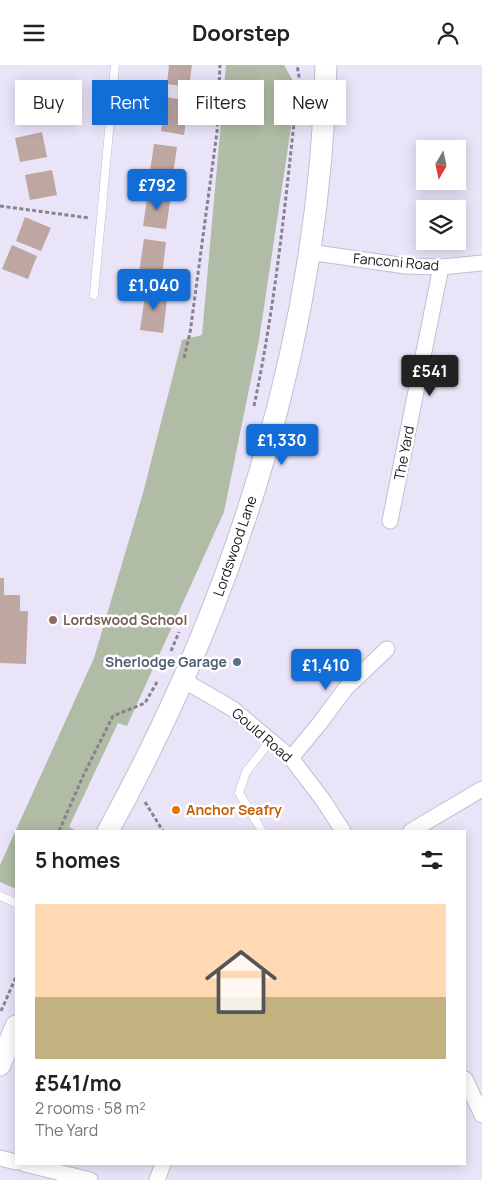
<!DOCTYPE html>
<meta charset="utf-8">
<style>
:root{--surface:#fff;--page:#f6f6f6;--text:#222;--muted:#767676;--line:#e0e0e0;--accent:#136dd6}
body{margin:0;font-family:Manrope,sans-serif;background:var(--page);color:var(--text);height:100vh;display:flex;flex-direction:column;font-size:19px;white-space:nowrap}
*{box-sizing:border-box;margin:0}
p{font-size:16px;color:var(--muted)}
.icon{flex:none;width:28px;height:28px;fill:none;stroke:currentColor;stroke-width:2;stroke-linecap:round;stroke-linejoin:round}
.map{position:relative;flex:1;overflow:hidden}
.panel{position:absolute;left:15px;top:765px;width:451px;height:335px;display:flex;flex-direction:column;background:var(--surface);border-radius:0px;box-shadow:0 2px 12px #0003}
.panel>*{flex:none}
.hud{position:absolute;left:15px;top:15px;width:452px;height:45px;display:flex;gap:10px}
.needle{width:32px;rotate:189deg}
.fabs{position:absolute;left:416px;top:75px;display:grid;gap:10px}
.fabs a{display:grid;place-items:center;width:50px;height:50px;border-radius:0px;background:var(--surface);box-shadow:0 2px 12px #0003;font-size:25px}
.price{position:absolute;translate:-50% -42px;padding:0 11px;border-radius:5px;background:var(--accent);color:#fff;font-size:16px;line-height:32px;filter:drop-shadow(0 1px 2px #0008)}
.price::after{content:'';position:absolute;left:50%;top:30px;width:15px;height:11px;margin-left:-8px;background:inherit;clip-path:polygon(0 0,100% 0,50% 100%)}
.price.on{background:#222;color:#fff}
ul{padding:0;list-style:none}
li{display:grid;align-content:center;gap:10px;height:265px;padding:0 20px}
li+li{border-top:1px solid var(--line)}
li span{display:grid;place-items:center;height:155px;border-radius:0px;color:#555}
li>.icon{margin-inline-start:auto}
span .icon{width:90px;height:90px;fill:#fffc;stroke-width:1}
li b{font-size:21px}
h2{display:flex;justify-content:space-between;align-items:center;height:60px;padding:0 20px;font-size:21px}
.pill{padding:0 18px;border-radius:0px;background:var(--surface);box-shadow:0 2px 12px #0003;font-size:18px;line-height:45px}
.pill.on{background:var(--accent);color:#fff}
header{display:flex;justify-content:space-between;align-items:center;height:65px;padding:0 20px;background:var(--surface);font-size:22px;font-weight:700}
.map>svg:first-child{display:block}
.green{fill:#b0bca5}
.building{fill:#bea6a1}
.lines{fill:none;stroke-linecap:round;stroke-linejoin:round}
.lane-casing{stroke:#c3bdd1;stroke-width:9}
.street-casing{stroke:#c3bdd1;stroke-width:17}
.secondary-casing{stroke:#c3bdd1;stroke-width:23}
.path{stroke:#868290;stroke-width:3;stroke-dasharray:4 2.5;stroke-linecap:butt}
.lane{stroke:#fff;stroke-width:8}
.street{stroke:#fff;stroke-width:15}
.secondary{stroke:#fff;stroke-width:21}
.education-dot{fill:#8d6e63;stroke:#fff;stroke-width:2}
.service-dot{fill:#5c6f8a;stroke:#fff;stroke-width:2}
.food-dot{fill:#e8710a;stroke:#fff;stroke-width:2}
.labels{text-anchor:middle;stroke-width:5;stroke-linejoin:round;paint-order:stroke}
.street-label{font-size:14px;fill:#18161d;stroke:#fff}
.education-label{font-size:14px;font-weight:bold;fill:#785e54;stroke:#fff;text-anchor:start}
.service-label{font-size:14px;font-weight:bold;fill:#4e5e75;stroke:#fff;text-anchor:end}
.food-label{font-size:14px;font-weight:bold;fill:#c56008;stroke:#fff;text-anchor:start}
</style>
<header><svg class="icon" aria-label="menu" viewBox="0 0 24 24"><path d="M4 6h16M4 12h16M4 18h16"/></svg>Doorstep<svg class="icon" aria-label="person" viewBox="0 0 24 24"><circle cx="12" cy="8" r="4"/><path d="M4 21q1-7 8-7t8 7"/></svg></header>
<div class="map">
<svg width="482" height="1115" viewBox="0 0 482 1115">
<rect width="100%" height="100%" fill="#eae4f9"/>
<path class="green" d="M226 0H284L297 23 259 275 224 447 127 661 118 658 69 762 77 766H16V824L0 817V800L94 593 143 428 182 275 202 270Z"/>
<path class="building" d="M169 0H192L189 22 167 19Z
M166 32 189 36 184 70 161 66Z
M42 67 47 92 20 97 15 73Z
M154 79 177 82 172 116 149 113Z
M52 105 57 130 30 135 25 110Z
M148 127 171 130 166 164 143 161Z
M25 152 51 163 41 186 16 176Z
M144 174 166 177 162 211 139 208Z
M12 180 37 191 28 214 2 204Z
M146 223 168 226 163 268 140 265Z
M0 513H4V530H20V546H28L26 599 0 598Z"/>
<g class="lines">
<defs>
<path id="lane" d="M94 230 115 0
M262 766 239 728 246 707 271 675
M0 831 16 838"/>
<path id="street" d="M309 187 406 201 441 202 482 198
M390 456 441 202
M183 615 233 644 291 693 323 735 343 766
M291 693 320 658 346 623 387 584
M411 766 482 724
M465 1014 482 1050
M0 1093 16 1097
M25 1099 90 1115
M157 1115 163 1099"/>
<path id="secondary" d="M108 766C237 532 320 268 326 0
M0 1000 16 961"/>
</defs>
<use href="#lane" class="lane-casing"/>
<use href="#street" class="street-casing"/>
<use href="#secondary" class="secondary-casing"/>
<path class="path" d="M0 141 89 153
M184 293 190 268 217 67 220 0
M254 341C277 232 287 121 299 11L297 0
M171 586 179 567
M145 737 163 766
M59 766 84 709 113 651 145 638 157 617
M1 946 16 912"/>
<use href="#lane" class="lane"/>
<use href="#street" class="street"/>
<use href="#secondary" class="secondary"/>
</g>
<circle class="education-dot" cx="53" cy="555" r="5"/>
<circle class="service-dot" cx="237" cy="597" r="5"/>
<circle class="food-dot" cx="176" cy="745" r="5"/>
<g class="labels">
<g class="street-label">
<text transform="translate(396 197) rotate(5)" y="5">Fanconi Road</text>
<text transform="translate(404 388) rotate(-79)" y="5">The Yard</text>
<text transform="translate(235 481) rotate(-71)" y="5">Lordswood Lane</text>
<text transform="translate(262 670) rotate(41)" y="5">Gould Road</text>
</g>
<g class="education-label">
<text x="63" y="560">Lordswood School</text>
</g>
<g class="service-label">
<text x="227" y="602">Sherlodge Garage</text>
</g>
<g class="food-label">
<text x="186" y="750">Anchor Seafry</text>
</g>
</g>
</svg>
<div class="fabs">
<a><svg class="needle" viewBox="-14 -14 28 28"><path d="M0-13l5 13h-10z" fill="#e53935"/><path d="M0 13l5-13h-10z" fill="#767676"/></svg></a>
<a><svg class="icon" aria-label="layers" viewBox="0 0 24 24"><path d="M12 4l9 5-9 5-9-5zM3 14l9 5 9-5"/></svg></a>
</div>
<b class="price" style="left:157px;top:146px">£792</b>
<b class="price" style="left:154px;top:246px">£1,040</b>
<b class="price on" style="left:430px;top:332px">£541</b>
<b class="price" style="left:282px;top:401px">£1,330</b>
<b class="price" style="left:326px;top:626px">£1,410</b>
<div class="hud">
<a class="pill">Buy</a>
<a class="pill on">Rent</a>
<a class="pill">Filters</a>
<a class="pill">New</a>
</div>
<section class="panel">
<h2>5 homes<svg class="icon" aria-label="filters" viewBox="0 0 24 24"><path d="M4 7h16M4 17h16"/><circle cx="9" cy="7" r="2"/><circle cx="15" cy="17" r="2"/></svg></h2>
<ul>
<li><span style="background:linear-gradient(#ffd9b3 60%,#c2b280 0)"><svg class="icon" aria-label="home" viewBox="0 0 24 24"><path d="M3 11l9-7 9 7M6 9v11h12V9"/></svg></span><div><b>£541/mo</b><p>2 rooms · 58 m²</p><p>The Yard</p></div></li>
</ul>
</section>
</div>
